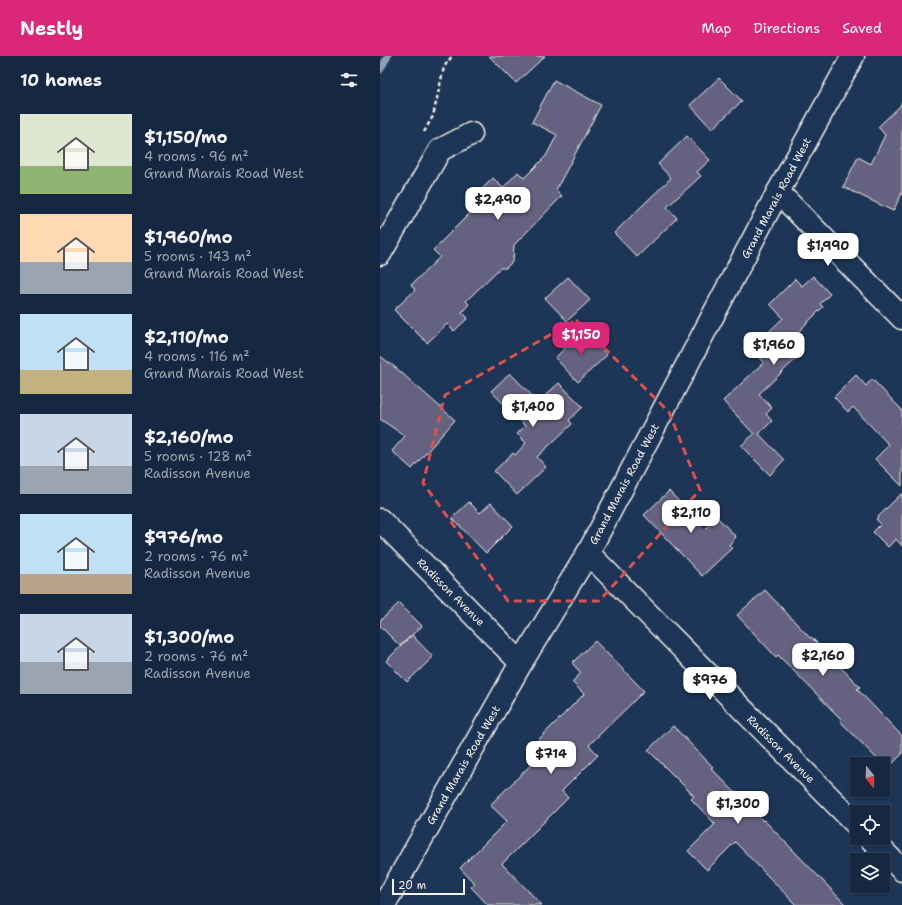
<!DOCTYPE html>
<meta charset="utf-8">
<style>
:root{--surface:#162841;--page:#23344c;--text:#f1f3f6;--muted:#9ea6b1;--line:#35445a;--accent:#db2777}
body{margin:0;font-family:"Shantell Sans",sans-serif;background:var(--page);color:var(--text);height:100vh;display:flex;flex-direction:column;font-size:15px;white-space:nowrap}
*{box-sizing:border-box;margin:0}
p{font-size:13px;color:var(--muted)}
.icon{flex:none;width:22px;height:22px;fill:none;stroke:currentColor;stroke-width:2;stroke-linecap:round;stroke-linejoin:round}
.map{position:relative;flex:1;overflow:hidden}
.drawer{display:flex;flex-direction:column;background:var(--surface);width:380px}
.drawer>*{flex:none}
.needle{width:26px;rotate:161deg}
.fabs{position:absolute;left:470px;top:701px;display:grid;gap:8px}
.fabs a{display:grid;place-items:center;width:40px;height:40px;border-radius:0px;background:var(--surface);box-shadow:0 1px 3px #0004,0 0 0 1px var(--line);font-size:20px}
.scale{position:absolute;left:12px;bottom:10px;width:73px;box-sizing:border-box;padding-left:4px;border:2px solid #f4f1e8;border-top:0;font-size:11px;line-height:14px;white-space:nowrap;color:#f4f1e8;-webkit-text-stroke:3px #1d3557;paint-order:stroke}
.price{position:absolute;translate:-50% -34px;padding:0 9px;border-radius:8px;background:#fff;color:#222;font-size:13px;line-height:26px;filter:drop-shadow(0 1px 2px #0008)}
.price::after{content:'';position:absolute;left:50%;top:24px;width:12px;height:9px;margin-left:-6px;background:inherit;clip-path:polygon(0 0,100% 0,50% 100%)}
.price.on{background:var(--accent);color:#fff}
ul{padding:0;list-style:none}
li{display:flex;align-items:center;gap:12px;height:100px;padding:0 20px}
li span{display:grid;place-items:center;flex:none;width:112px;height:80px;border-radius:0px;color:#555}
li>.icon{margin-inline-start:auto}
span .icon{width:48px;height:48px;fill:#fffc;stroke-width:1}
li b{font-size:17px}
h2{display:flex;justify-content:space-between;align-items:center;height:48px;padding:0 20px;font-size:17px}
header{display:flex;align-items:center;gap:24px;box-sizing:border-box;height:56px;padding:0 20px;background:var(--accent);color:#fff}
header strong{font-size:19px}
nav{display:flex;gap:22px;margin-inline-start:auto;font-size:14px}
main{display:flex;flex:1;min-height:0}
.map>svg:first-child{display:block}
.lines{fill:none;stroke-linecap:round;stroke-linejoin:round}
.stream{stroke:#89a0ae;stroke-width:7}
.building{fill:#656281;stroke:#f4f1e8}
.minor-casing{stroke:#f4f1e8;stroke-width:25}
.tertiary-casing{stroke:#f4f1e8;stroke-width:25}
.path{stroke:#f4f1e8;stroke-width:2.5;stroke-dasharray:4 3;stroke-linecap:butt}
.minor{stroke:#1d3557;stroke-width:22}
.tertiary{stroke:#1d3557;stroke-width:22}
.marked{fill:none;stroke:#dc504e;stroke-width:3;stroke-dasharray:8 5;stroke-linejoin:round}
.labels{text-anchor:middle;stroke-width:3.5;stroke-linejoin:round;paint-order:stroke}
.street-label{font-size:11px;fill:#f4f1e8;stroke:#1d3557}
</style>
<header>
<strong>Nestly</strong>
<nav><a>Map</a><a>Directions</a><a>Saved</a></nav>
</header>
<main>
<section class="drawer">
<h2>10 homes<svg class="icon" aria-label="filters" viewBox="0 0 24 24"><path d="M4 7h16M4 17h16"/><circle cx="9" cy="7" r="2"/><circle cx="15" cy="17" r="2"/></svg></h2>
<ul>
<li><span style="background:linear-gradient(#dfe7d0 65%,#8fb573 0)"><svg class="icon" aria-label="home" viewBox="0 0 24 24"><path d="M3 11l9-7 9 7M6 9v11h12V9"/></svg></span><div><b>$1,150/mo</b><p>4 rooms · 96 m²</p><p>Grand Marais Road West</p></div></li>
<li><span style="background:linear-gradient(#ffd9b3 60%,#9aa5b1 0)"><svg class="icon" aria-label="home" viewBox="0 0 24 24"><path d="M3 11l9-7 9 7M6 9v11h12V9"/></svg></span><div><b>$1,960/mo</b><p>5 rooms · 143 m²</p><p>Grand Marais Road West</p></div></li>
<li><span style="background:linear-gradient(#bfe0f5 70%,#c2b280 0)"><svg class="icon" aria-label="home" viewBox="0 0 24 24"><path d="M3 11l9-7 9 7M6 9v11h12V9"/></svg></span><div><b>$2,110/mo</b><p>4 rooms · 116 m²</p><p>Grand Marais Road West</p></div></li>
<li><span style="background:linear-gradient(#c9d6e8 65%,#9aa5b1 0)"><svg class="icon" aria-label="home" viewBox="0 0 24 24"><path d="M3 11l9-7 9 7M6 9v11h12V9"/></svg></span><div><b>$2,160/mo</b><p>5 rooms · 128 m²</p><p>Radisson Avenue</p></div></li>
<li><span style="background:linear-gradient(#bfe0f5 75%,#b9a48a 0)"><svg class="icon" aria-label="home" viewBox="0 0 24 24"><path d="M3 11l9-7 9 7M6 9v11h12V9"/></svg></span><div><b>$976/mo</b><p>2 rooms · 76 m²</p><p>Radisson Avenue</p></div></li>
<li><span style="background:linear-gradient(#c9d6e8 60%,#9aa5b1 0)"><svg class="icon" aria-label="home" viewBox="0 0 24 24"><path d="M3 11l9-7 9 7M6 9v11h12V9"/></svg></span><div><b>$1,300/mo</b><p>2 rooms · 76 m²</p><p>Radisson Avenue</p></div></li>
</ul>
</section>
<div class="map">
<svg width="522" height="849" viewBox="0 0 522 849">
<rect width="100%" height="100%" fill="#1d3557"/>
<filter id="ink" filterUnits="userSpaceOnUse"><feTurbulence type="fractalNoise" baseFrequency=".025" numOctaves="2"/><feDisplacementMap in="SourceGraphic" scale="8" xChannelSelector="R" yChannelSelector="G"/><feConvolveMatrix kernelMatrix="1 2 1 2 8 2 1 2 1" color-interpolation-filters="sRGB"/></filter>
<g filter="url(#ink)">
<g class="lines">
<path class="stream" d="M0 14 8 0"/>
</g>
<path class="building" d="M109 0H165L136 27Z
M339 22 362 45 332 73 310 49Z
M174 24 221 49 176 134 182 140 134 189 133 205 126 212H120L86 245 89 248 82 256 88 262 74 275 67 268 47 287 14 254 35 234 31 229 60 201 53 194 98 149 92 143 113 122 123 132 138 116 144 122 166 100 177 79 152 66Z
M522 45V137L513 155 463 131 478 101 491 108 505 79 498 71 520 50Z
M307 80 330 104 317 116 321 120 287 151 297 162 257 201 234 177 291 122 278 108Z
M433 220 450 238 440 248 443 251 408 286 420 299 379 338 392 352 386 358 392 365 379 378 404 404 390 419 361 390 374 378 343 345 384 306 371 293 403 262 390 248 415 223 422 230Z
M188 221 210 244 187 265 165 242Z
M204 274 227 299 198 326 175 302Z
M0 300 16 312 75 364 32 413 12 395 25 380 0 363Z
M130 317 158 346 179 327 203 351 189 364 192 368 157 401 166 411 137 439 114 415 133 397 135 399 146 387 137 378 145 370 111 335Z
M476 319 486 330 492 323 522 354V430L495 403 509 389 473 351 468 356 454 341Z
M289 435 325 473 337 461 356 481 349 489 352 492 322 520 264 459Z
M522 437V490L516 483 508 491 493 476 501 468 496 463Z
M89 446 100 457 111 447 133 470 106 497 72 462Z
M385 534 430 582 431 581 480 631 477 633 522 680V698L507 713 460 665 462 664 398 599 396 601 357 559Z
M19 547 42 570 20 590 0 570V565Z
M32 579 53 601 27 626 6 605Z
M215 585 264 635 209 689 218 699 182 735 188 742 122 808 162 849H108L91 831 95 828 80 812 127 765 110 749 167 693 158 684 204 638 192 626 201 617 192 607Z
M293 670 333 711 331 712 383 765 384 764 466 849H416L355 786 327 814 308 795 335 768 311 743 314 740 268 694Z"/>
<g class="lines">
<defs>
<path id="minor" d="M398 136 522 262
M0 198 60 94 91 78
M0 464 141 607
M208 497 477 769
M490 782 522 814"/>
<path id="tertiary" d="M4 849 141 607 208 497 398 136 473 0"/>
</defs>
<use href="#minor" class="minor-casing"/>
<use href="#tertiary" class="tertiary-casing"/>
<path class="path" d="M44 76 53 60 64 11 72 0"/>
<use href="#minor" class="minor"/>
<use href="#tertiary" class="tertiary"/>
</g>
</g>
<path class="marked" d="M196 264 289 356 320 434 219 545H128L43 427 65 339Z"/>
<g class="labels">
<g class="street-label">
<text transform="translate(396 142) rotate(-62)" y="4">Grand Marais Road West</text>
<text transform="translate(244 428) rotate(-62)" y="4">Grand Marais Road West</text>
<text transform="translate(71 536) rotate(45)" y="4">Radisson Avenue</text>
<text transform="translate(401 693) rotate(45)" y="4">Radisson Avenue</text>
<text transform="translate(83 709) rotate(-60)" y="4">Grand Marais Road West</text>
</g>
</g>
</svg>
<div class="fabs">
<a><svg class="needle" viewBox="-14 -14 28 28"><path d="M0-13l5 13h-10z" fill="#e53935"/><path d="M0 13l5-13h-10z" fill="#9ea6b1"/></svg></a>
<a><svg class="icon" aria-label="locate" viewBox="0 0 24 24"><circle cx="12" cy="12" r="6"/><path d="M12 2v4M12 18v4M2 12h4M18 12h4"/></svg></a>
<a><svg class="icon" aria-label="layers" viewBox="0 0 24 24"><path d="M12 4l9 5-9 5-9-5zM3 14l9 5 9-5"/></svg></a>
</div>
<div class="scale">20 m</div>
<b class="price" style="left:118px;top:165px">$2,490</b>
<b class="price" style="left:448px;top:211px">$1,990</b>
<b class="price on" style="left:201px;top:300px">$1,150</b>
<b class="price" style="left:394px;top:310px">$1,960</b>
<b class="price" style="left:153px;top:372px">$1,400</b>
<b class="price" style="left:311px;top:478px">$2,110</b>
<b class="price" style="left:443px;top:621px">$2,160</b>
<b class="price" style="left:330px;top:645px">$976</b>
<b class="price" style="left:171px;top:719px">$714</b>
<b class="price" style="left:358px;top:769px">$1,300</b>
</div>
</main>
